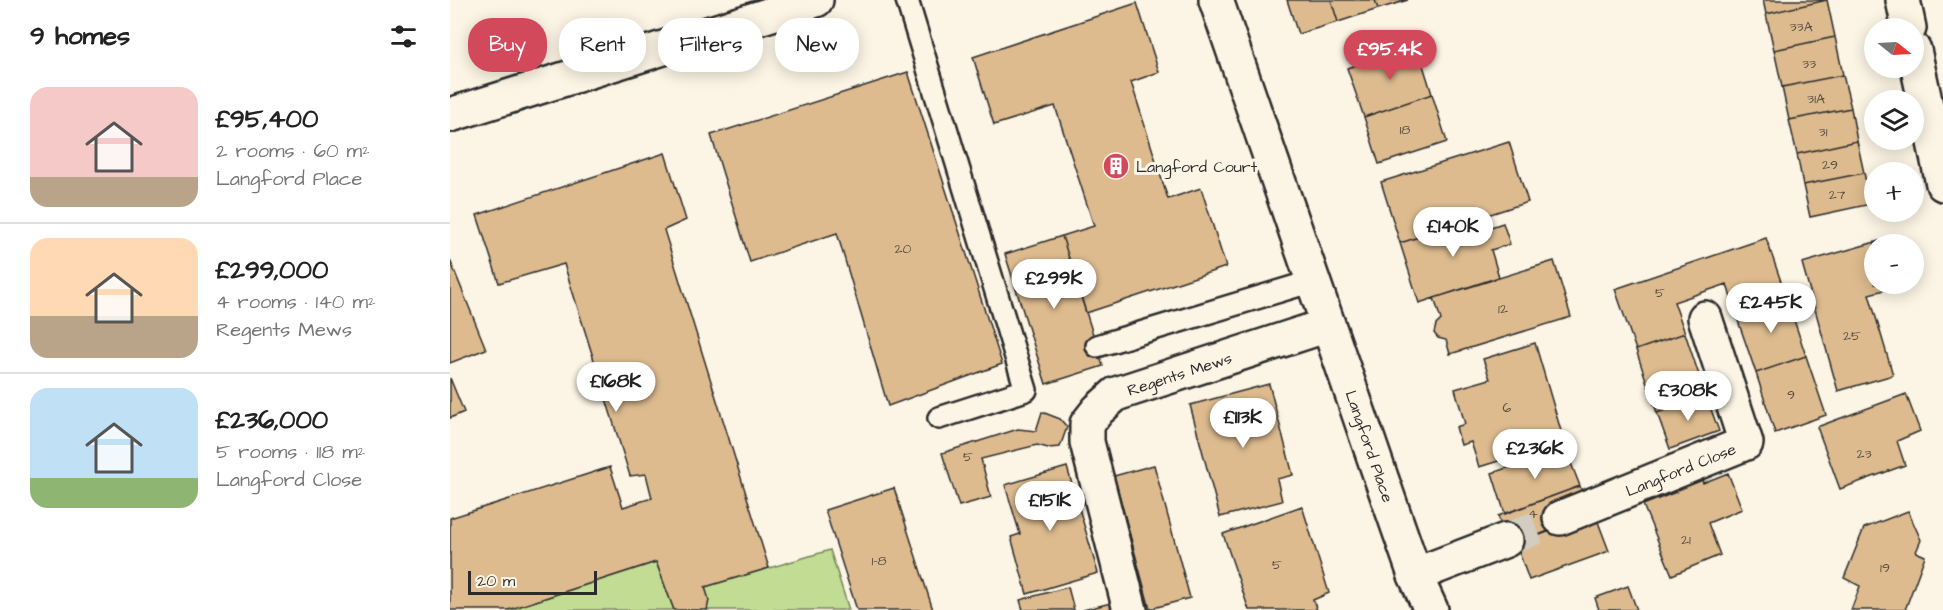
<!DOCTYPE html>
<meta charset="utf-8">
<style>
:root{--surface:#fff;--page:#f6f6f6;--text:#222;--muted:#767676;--line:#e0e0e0;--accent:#d1495b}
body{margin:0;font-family:"Architects Daughter",sans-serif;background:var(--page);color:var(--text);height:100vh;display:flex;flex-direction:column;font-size:22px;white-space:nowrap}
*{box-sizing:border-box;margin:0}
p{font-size:20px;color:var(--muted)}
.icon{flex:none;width:33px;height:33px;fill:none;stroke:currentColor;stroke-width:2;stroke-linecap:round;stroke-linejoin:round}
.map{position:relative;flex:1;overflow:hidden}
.sheet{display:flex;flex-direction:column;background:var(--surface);width:450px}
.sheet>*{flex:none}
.top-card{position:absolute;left:18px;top:18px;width:570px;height:54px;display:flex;gap:12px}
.needle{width:39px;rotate:108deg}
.buttons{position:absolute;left:1414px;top:18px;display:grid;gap:12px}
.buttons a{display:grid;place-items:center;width:60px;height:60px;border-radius:50%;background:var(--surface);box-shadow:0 3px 15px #0003;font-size:30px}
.scale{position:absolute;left:18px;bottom:15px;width:129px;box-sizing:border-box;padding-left:6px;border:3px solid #2b2b2b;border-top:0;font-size:16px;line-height:21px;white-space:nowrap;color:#2b2b2b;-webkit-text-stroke:4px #fcf5e5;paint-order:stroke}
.price{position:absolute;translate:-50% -51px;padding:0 14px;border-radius:21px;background:#fff;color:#222;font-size:20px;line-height:39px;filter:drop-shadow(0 2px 3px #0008)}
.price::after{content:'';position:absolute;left:50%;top:36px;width:18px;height:14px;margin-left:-9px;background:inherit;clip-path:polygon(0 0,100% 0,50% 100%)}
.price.current{background:var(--accent);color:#fff}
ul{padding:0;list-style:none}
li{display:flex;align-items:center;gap:18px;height:150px;padding:0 30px}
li+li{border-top:2px solid var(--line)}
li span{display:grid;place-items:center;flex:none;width:168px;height:120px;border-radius:18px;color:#555}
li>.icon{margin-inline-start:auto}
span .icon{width:72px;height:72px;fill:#fffc;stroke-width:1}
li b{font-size:26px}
h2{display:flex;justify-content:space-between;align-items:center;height:72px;padding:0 30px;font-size:26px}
.tag{padding:0 21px;border-radius:24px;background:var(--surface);box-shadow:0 3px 15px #0003;font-size:21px;line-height:54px}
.tag.current{background:var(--accent);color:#fff}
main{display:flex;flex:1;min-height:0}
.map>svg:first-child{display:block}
.garden{fill:#c2dc93;stroke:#76845f;stroke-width:1.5}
.building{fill:#ddbb8f;stroke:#2b2b2b;stroke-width:1.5}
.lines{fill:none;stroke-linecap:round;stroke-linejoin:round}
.minor-tunnel{stroke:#d2cdc0;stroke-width:33;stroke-dasharray:33 16;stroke-linecap:butt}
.service-casing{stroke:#2b2b2b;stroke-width:26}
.minor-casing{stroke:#2b2b2b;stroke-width:38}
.secondary-casing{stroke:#2b2b2b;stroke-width:38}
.service{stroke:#fcf5e5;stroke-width:21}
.minor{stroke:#fcf5e5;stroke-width:33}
.secondary{stroke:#fcf5e5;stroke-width:33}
.labels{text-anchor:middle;stroke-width:6;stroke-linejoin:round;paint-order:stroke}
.number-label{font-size:14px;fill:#584f44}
.poi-label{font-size:16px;fill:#2b2b2b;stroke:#fcf5e5;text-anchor:start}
.street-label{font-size:16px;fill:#2b2b2b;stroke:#fcf5e5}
</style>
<main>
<section class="sheet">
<h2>9 homes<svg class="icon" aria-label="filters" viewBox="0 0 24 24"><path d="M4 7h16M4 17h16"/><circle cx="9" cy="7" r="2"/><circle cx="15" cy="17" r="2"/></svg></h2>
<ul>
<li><span style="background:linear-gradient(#f6c9c9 75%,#b9a48a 0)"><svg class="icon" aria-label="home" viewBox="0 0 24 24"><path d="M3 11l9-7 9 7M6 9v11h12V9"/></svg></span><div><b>£95,400</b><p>2 rooms · 60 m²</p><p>Langford Place</p></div></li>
<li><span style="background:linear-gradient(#ffd9b3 65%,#b9a48a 0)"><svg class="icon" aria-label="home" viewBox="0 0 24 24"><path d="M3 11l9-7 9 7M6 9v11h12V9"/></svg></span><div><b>£299,000</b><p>4 rooms · 140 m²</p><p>Regents Mews</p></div></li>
<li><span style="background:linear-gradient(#bfe0f5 75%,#8fb573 0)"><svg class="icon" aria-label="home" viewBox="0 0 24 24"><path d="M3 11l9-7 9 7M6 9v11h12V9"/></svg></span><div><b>£236,000</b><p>5 rooms · 118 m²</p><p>Langford Close</p></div></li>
</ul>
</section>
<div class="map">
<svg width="1493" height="610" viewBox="0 0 1493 610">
<rect width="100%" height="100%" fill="#fcf5e5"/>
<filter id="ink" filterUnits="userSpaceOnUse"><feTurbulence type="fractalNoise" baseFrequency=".0167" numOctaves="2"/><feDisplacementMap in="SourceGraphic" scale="12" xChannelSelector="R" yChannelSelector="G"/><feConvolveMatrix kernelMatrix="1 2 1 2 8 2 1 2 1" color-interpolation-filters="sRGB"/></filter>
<g filter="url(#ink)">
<path class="garden" d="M380 550 399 610H257L255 587Z
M206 562 224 610H58Z"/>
<path class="building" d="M837 0H881L888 22 848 34Z
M881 0H925L928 9 888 22Z
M925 0H958L928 9Z
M1313 0H1377L1316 14Z
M1377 0 1385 37 1324 50 1316 14Z
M687 3 709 72 681 82 718 199 751 188 776 267 636 313 612 236 644 226 605 106 544 125 523 57Z
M1385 37 1393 75 1332 87 1324 50Z
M967 46 982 94 914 117 897 68Z
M458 72 552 364 438 406 387 233 300 262 261 135Z
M1393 75 1401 108 1339 120 1332 87Z
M982 94 997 142 929 164 914 117Z
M1401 108 1407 141 1347 154 1339 120Z
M1407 141 1414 173 1353 185 1347 154Z
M1059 142 1078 202 950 243 931 182Z
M215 153 236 220 214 230 319 568 255 587 259 600 257 610H224L206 562 58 610H0V518L160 467 173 507 202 498 196 474 180 476 114 264 49 283 27 215Z
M1414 173 1421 204 1360 217 1353 185Z
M1028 218 1032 230 1053 223 1060 244 1041 250 1049 277 969 303 950 243Z
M612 236 653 366 596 384 555 254Z
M1316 238 1336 296 1285 312 1277 284 1224 302 1235 333 1186 350 1165 289Z
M1429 241 1430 244H1425V284H1441L1442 288 1419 294 1443 375 1388 391 1352 263Z
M0 260 36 349 0 363Z
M1104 261 1121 317 1000 354 996 340 988 338 984 333 986 325 991 320 984 298Z
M1336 296 1356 356 1306 373 1285 312Z
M1235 333 1256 396 1207 413 1186 350Z
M1085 343 1114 441 1029 467 1021 442 1011 445 1006 427 1015 424 1005 389 1040 379 1033 359Z
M1356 356 1376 415 1325 433 1306 373Z
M0 378 14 412 0 418Z
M819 384 843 475 827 479 832 501 770 517 740 405Z
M1456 394 1470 431 1447 441 1455 465 1390 489 1367 427Z
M1256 396 1269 431 1220 449 1207 413Z
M592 412 610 419 617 427 610 447 598 448 587 445 531 459 541 497 509 506 492 453 568 429 586 431Z
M1115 448 1130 486 1055 514 1042 473Z
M704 465 740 598 700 609 664 476Z
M617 467 648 573 577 594 561 537 570 534 555 485Z
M1278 473 1292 509 1258 523 1270 555 1222 575 1193 505 1226 492 1224 487 1251 477 1253 483Z
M1130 486 1135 500 1113 525 1066 544 1058 545 1048 516Z
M444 488 483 610H407L375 510Z
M852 506 879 593 863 600 867 610H799L773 534Z
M1458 511 1471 540 1466 552 1475 556 1455 610H1401L1410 586 1394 578 1414 528Z
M1145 514 1159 551 1079 580 1066 544Z
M1178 586 1187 610H1149L1145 598Z
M618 587 624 610H573L570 600Z
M661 603 662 610H633Z"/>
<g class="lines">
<path class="minor-tunnel" d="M1056 540 1110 518"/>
<defs>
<path id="service" d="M457 0 576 390 489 418
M647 346 863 281"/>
<g id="minor">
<path id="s1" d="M766 0 928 469 965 575 981 610"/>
<path d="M1453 0 1459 28"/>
<path d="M1464 50 1493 184"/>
<path id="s2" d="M1110 518 1296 443 1255 318"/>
<path d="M965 575 1056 540"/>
<path id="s3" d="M680 610 637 442V424L648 410 666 394 878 325"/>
</g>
<path id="secondary" d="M0 115 366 0"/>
</defs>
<use href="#service" class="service-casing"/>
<use href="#minor" class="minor-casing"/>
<use href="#secondary" class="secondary-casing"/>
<use href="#service" class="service"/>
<use href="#minor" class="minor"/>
<use href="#secondary" class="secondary"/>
</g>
</g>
<defs>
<symbol id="building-disc" viewBox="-11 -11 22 22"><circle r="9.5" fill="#d1495b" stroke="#fcf5e5"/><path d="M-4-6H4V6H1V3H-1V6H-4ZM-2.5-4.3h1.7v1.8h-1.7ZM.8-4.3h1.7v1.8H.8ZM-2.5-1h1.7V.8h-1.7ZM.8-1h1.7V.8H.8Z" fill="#fff"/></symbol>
</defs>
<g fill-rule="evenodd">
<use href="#building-disc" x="651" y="151" width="30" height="30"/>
</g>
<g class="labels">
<g class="number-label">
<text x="1351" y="31">33A</text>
<text x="1359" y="68">33</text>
<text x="1366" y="103">31A</text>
<text x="955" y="134">18</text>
<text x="1373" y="136">31</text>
<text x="1380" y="169">29</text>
<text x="1387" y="199">27</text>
<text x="453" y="253">20</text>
<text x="1210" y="297">5</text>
<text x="1053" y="313">12</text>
<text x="1402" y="340">25</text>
<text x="1341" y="399">9</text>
<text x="1057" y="412">6</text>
<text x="1414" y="458">23</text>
<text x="518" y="461">5</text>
<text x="1083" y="518">4</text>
<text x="1236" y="544">21</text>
<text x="429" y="565">1-8</text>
<text x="827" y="569">5</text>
<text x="1435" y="572">19</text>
</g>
<g class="poi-label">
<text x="686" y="172">Langford Court</text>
</g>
<g class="street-label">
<text dy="6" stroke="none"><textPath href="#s3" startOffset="300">Regents Mews</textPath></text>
<text dy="6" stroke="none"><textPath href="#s1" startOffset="472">Langford Place</textPath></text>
<text dy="6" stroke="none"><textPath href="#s2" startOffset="130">Langford Close</textPath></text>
</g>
</g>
</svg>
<div class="buttons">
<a><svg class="needle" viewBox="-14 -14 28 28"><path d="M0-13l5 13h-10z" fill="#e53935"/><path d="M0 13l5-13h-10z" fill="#767676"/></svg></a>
<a><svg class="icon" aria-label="layers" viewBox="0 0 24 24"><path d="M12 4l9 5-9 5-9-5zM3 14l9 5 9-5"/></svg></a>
<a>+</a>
<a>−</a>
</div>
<div class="scale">20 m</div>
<b class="price current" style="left:940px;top:81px">£95.4K</b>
<b class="price" style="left:1003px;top:258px">£140K</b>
<b class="price" style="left:604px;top:310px">£299K</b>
<b class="price" style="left:1321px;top:334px">£245K</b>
<b class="price" style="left:166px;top:413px">£168K</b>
<b class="price" style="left:1238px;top:422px">£308K</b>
<b class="price" style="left:793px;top:449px">£113K</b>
<b class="price" style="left:1085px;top:480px">£236K</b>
<b class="price" style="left:600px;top:532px">£151K</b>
<div class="top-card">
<a class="tag current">Buy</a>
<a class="tag">Rent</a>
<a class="tag">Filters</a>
<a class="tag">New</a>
</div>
</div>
</main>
